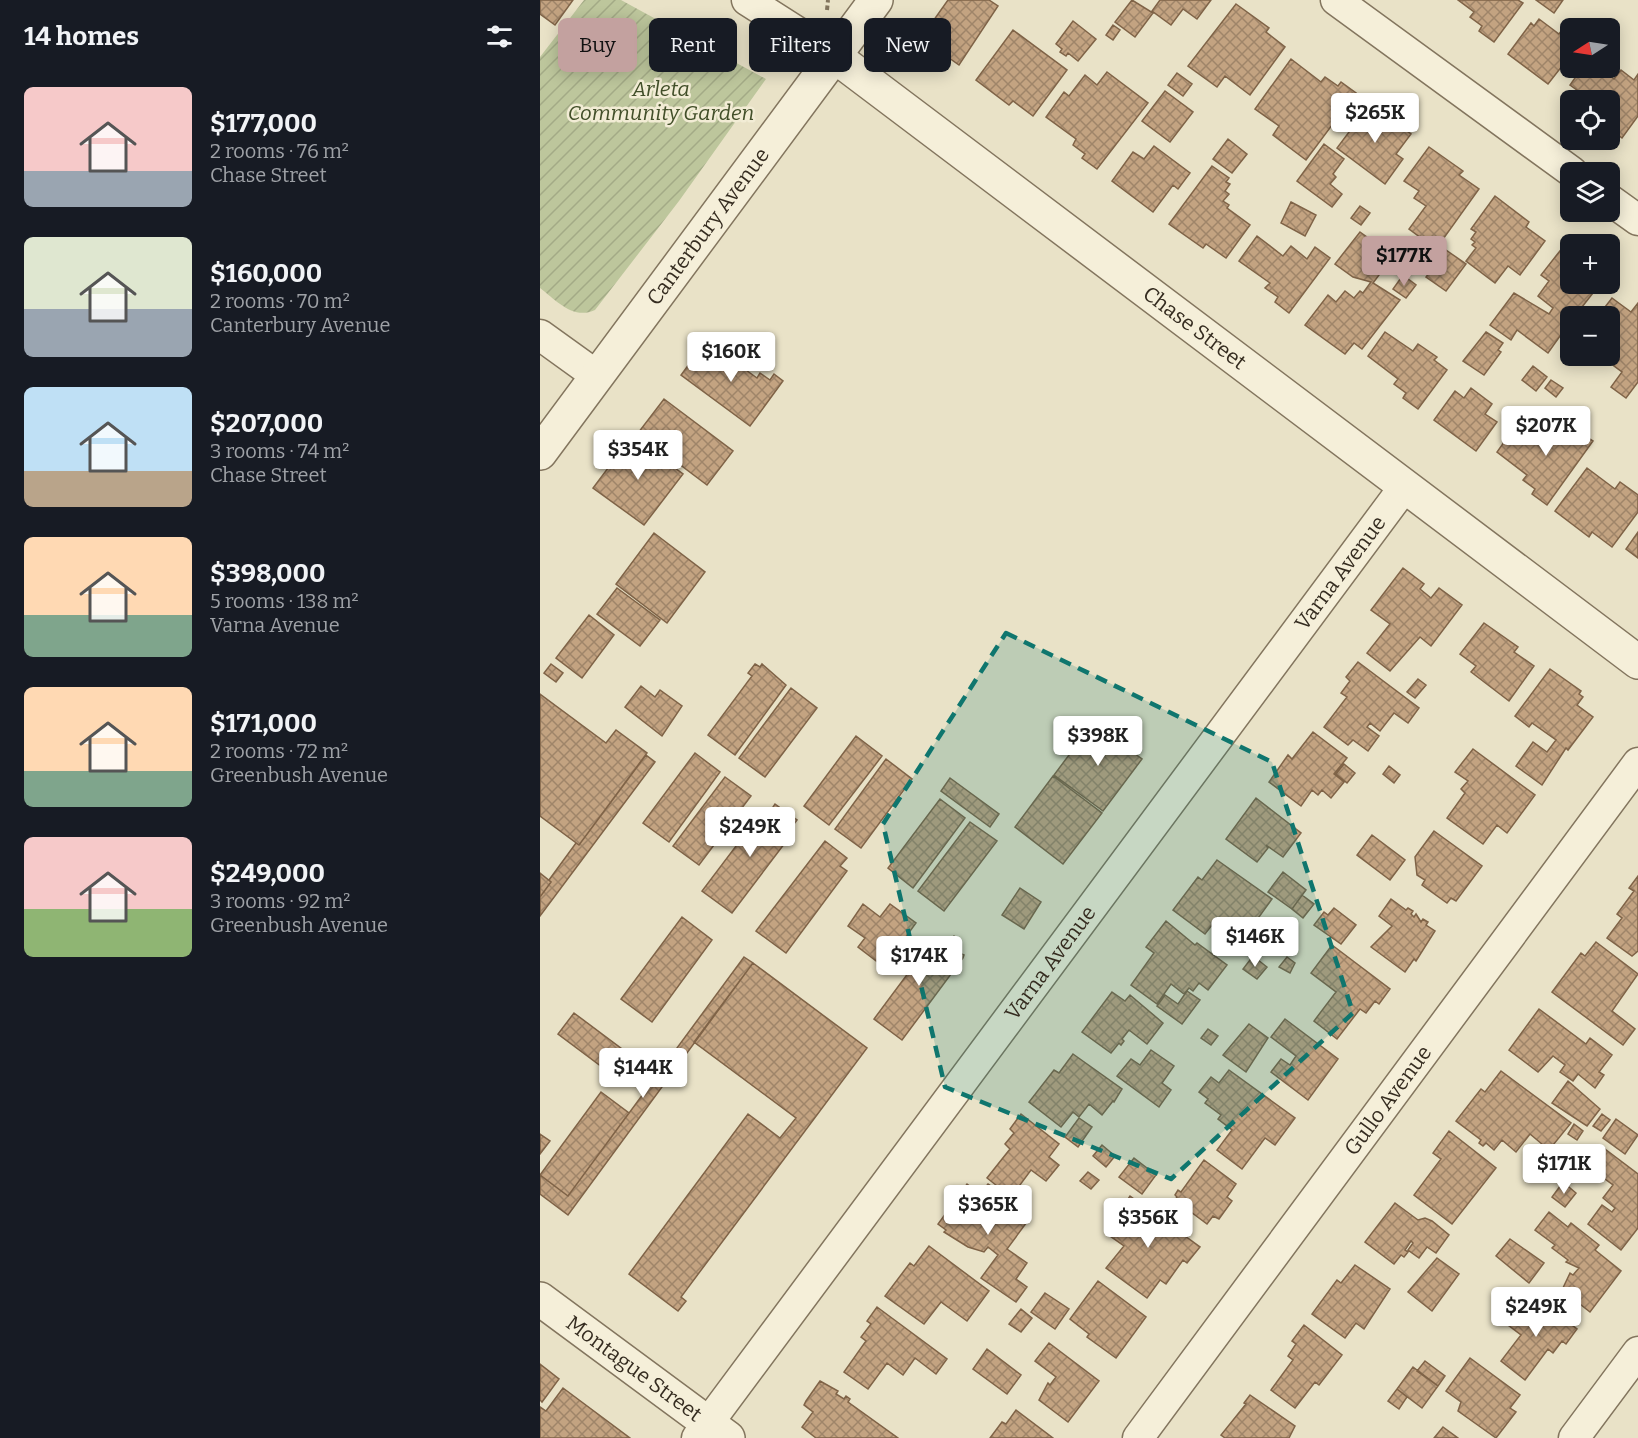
<!DOCTYPE html>
<meta charset="utf-8">
<style>
:root{--surface:#171b24;--page:#20242c;--text:#f1f3f6;--muted:#9ea1a6;--accent:#c3a19f}
body{margin:0;font-family:Bitter,serif;background:var(--page);color:var(--text);height:100vh;display:flex;flex-direction:column;font-size:22px;white-space:nowrap}
*{box-sizing:border-box;margin:0}
p{font-size:20px;color:var(--muted)}
.icon{flex:none;width:33px;height:33px;fill:none;stroke:currentColor;stroke-width:2;stroke-linecap:round;stroke-linejoin:round}
.map{position:relative;flex:1;overflow:hidden}
.details{display:flex;flex-direction:column;background:var(--surface);width:540px}
.details>*{flex:none}
.top-card{position:absolute;left:18px;top:18px;width:570px;height:54px;display:flex;gap:12px}
.needle{width:39px;rotate:258deg}
.buttons{position:absolute;left:1020px;top:18px;display:grid;gap:12px}
.buttons a{display:grid;place-items:center;width:60px;height:60px;border-radius:9px;background:var(--surface);box-shadow:0 3px 15px #0003;font-size:30px}
.price{position:absolute;translate:-50% -51px;padding:0 14px;border-radius:6px;background:#fff;color:#222;font-size:20px;line-height:39px;filter:drop-shadow(0 2px 3px #0008)}
.price::after{content:'';position:absolute;left:50%;top:36px;width:18px;height:14px;margin-left:-9px;background:inherit;clip-path:polygon(0 0,100% 0,50% 100%)}
.price.active{background:var(--accent);color:#111}
ul{padding:0;list-style:none}
li{display:flex;align-items:center;gap:18px;height:150px;padding:0 24px}
li span{display:grid;place-items:center;flex:none;width:168px;height:120px;border-radius:9px;color:#555}
li>.icon{margin-inline-start:auto}
span .icon{width:72px;height:72px;fill:#fffc;stroke-width:1}
li b{font-size:26px}
h2{display:flex;justify-content:space-between;align-items:center;height:72px;padding:0 24px;font-size:26px}
.chip{padding:0 21px;border-radius:9px;background:var(--surface);box-shadow:0 3px 15px #0003;font-size:21px;line-height:54px}
.chip.active{background:var(--accent);color:#111}
main{display:flex;flex:1;min-height:0}
.map>svg:first-child{display:block}
.garden{fill:url(#garden-furrows)}
.building{fill:url(#building-cross-hatch);stroke:#7f6347;stroke-width:1.5}
.lines{fill:none;stroke-linecap:round;stroke-linejoin:round}
.minor-casing{stroke:#83755e;stroke-width:33}
.tertiary-casing{stroke:#83755e;stroke-width:36}
.path{stroke:#83755e;stroke-width:4;stroke-dasharray:4.5 3;stroke-linecap:butt}
.minor{stroke:#f5efd9;stroke-width:30}
.tertiary{stroke:#f5efd9;stroke-width:33}
.marked{fill:#0f766e;fill-opacity:0.2;stroke:#0f766e;stroke-width:4.5;stroke-dasharray:12 8;stroke-linejoin:round}
.labels{text-anchor:middle;stroke-width:5;stroke-linejoin:round;paint-order:stroke}
.park-label{font-size:21px;font-style:italic;fill:#424f29;stroke:#f2ecd5}
.street-label{font-size:21px;fill:#352c20;stroke:#f2ecd5}
</style>
<main>
<section class="details">
<h2>14 homes<svg class="icon" aria-label="filters" viewBox="0 0 24 24"><path d="M4 7h16M4 17h16"/><circle cx="9" cy="7" r="2"/><circle cx="15" cy="17" r="2"/></svg></h2>
<ul>
<li><span style="background:linear-gradient(#f6c9c9 70%,#9aa5b1 0)"><svg class="icon" aria-label="home" viewBox="0 0 24 24"><path d="M3 11l9-7 9 7M6 9v11h12V9"/></svg></span><div><b>$177,000</b><p>2 rooms · 76 m²</p><p>Chase Street</p></div></li>
<li><span style="background:linear-gradient(#dfe7d0 60%,#9aa5b1 0)"><svg class="icon" aria-label="home" viewBox="0 0 24 24"><path d="M3 11l9-7 9 7M6 9v11h12V9"/></svg></span><div><b>$160,000</b><p>2 rooms · 70 m²</p><p>Canterbury Avenue</p></div></li>
<li><span style="background:linear-gradient(#bfe0f5 70%,#b9a48a 0)"><svg class="icon" aria-label="home" viewBox="0 0 24 24"><path d="M3 11l9-7 9 7M6 9v11h12V9"/></svg></span><div><b>$207,000</b><p>3 rooms · 74 m²</p><p>Chase Street</p></div></li>
<li><span style="background:linear-gradient(#ffd9b3 65%,#7fa58c 0)"><svg class="icon" aria-label="home" viewBox="0 0 24 24"><path d="M3 11l9-7 9 7M6 9v11h12V9"/></svg></span><div><b>$398,000</b><p>5 rooms · 138 m²</p><p>Varna Avenue</p></div></li>
<li><span style="background:linear-gradient(#ffd9b3 70%,#7fa58c 0)"><svg class="icon" aria-label="home" viewBox="0 0 24 24"><path d="M3 11l9-7 9 7M6 9v11h12V9"/></svg></span><div><b>$171,000</b><p>2 rooms · 72 m²</p><p>Greenbush Avenue</p></div></li>
<li><span style="background:linear-gradient(#f6c9c9 60%,#8fb573 0)"><svg class="icon" aria-label="home" viewBox="0 0 24 24"><path d="M3 11l9-7 9 7M6 9v11h12V9"/></svg></span><div><b>$249,000</b><p>3 rooms · 92 m²</p><p>Greenbush Avenue</p></div></li>
</ul>
</section>
<div class="map">
<svg width="1098" height="1438" viewBox="0 0 1098 1438">
<defs>
<pattern id="garden-furrows" width="10" height="10" patternUnits="userSpaceOnUse" patternTransform="scale(1.5)"><rect width="10" height="10" fill="#bdc69c"/><path d="M-1 1l2-2M0 10L10 0M9 11l2-2" fill="none" stroke="#a3aa86"/></pattern>
<pattern id="building-cross-hatch" width="8" height="8" patternUnits="userSpaceOnUse" patternTransform="scale(1.5)"><rect width="8" height="8" fill="#c3a381"/><path d="M0 0l8 8M0 8l8-8" fill="none" stroke="#9f8569"/></pattern>
</defs>
<rect width="100%" height="100%" fill="#e9e2c7"/>
<path class="garden" d="M44 0H81L226 79 139 201 55 310C33 320 17 301 0 288V57Z"/>
<path class="building" d="M0 0H33L15 25 0 14Z
M408 0H449L458 6 419 65 381 38Z
M592 0 613 13 595 37 575 22Z
M620 0H671L657 19 643 9 631 25 612 11Z
M918 0H978L983 3 954 42 939 31 942 26 930 17 934 12Z
M996 0H1023L1014 13Z
M696 4 729 28 726 32 745 47 710 95 685 76 677 87 648 66Z
M999 19 1019 34 1030 19 1043 28H1030V64L1026 61 1008 84 968 54 991 23 994 26Z
M533 21 556 39 538 61 528 53 526 56 520 52 522 49 516 44Z
M573 25 580 30 573 40 566 35Z
M473 30 527 70 493 116 473 101 469 105 436 80Z
M751 59 781 82 785 77 798 86 801 82 816 93 766 160 733 135 739 126 715 109Z
M1042 68H1060L1074 79 1081 70 1094 80 1098 74V116L1082 138 1070 129V100H1051L1030 85Z
M567 72 608 103 557 169 542 158 545 154 533 145 536 139 506 117 524 92 529 96 545 75 557 85Z
M637 73 652 84 643 96 628 85Z
M625 91 653 112 630 142 602 121Z
M830 104 871 134 856 154 863 159 845 184 797 148Z
M688 139 707 154 692 173 673 159Z
M784 144 804 159 793 174 796 177 790 184 802 194 792 207 757 181Z
M614 146 650 173 638 189 633 185 613 212 572 181 593 152 604 159Z
M889 147 923 171 919 175 939 189 896 249 869 229 886 206 874 198 879 191 864 181Z
M672 166 689 178 686 182 690 184 685 191 689 194 683 201 689 205 687 208 710 225 686 258 666 244 663 248 629 224Z
M955 196 989 222 986 227 1005 241 980 275 968 266 955 283 926 261 936 248 932 245 935 242 931 239 936 232 931 229Z
M751 202 776 215 765 236 741 223Z
M820 206 830 213 821 225 811 218Z
M820 232 838 245 830 255 845 267 833 283 860 300 822 349 814 343 805 354 765 325 788 295 796 302 805 291 814 298 820 291 823 293 831 282 813 277 795 264Z
M717 236 743 256 751 246 767 259 775 247 790 258 749 313 735 302 738 297 725 288 730 283 699 261Z
M1023 247 1030 253V284H1060L1035 316H1030V322L1008 353 977 330 971 340 950 325 974 293 1009 314 1013 308 998 296 1009 281 1001 275Z
M906 250 926 264 906 291 886 277Z
M863 275 876 285 866 298 853 289Z
M1072 298 1091 312 1098 303V382L1086 398 1071 387 1082 372 1066 360 1079 342 1070 335V316H1058Z
M845 332 873 351 878 344 897 357 894 360 907 370 878 409 863 398 866 393 854 384 858 379 828 356Z
M946 332 963 343 958 350 961 352 944 375 923 361Z
M166 341 217 378 220 373 230 380 234 374 243 381 210 426 141 375Z
M993 366 1007 377 996 391 982 380Z
M1011 380 1023 388 1016 397 1005 388Z
M931 388 952 404 945 414 957 422 936 451 894 420 915 391 924 398Z
M124 399 193 451 167 485 98 433Z
M1018 419 1053 441 1007 505 992 494 995 489 983 480 987 475 957 452 974 428 993 441 997 436 1002 440Z
M92 436 143 474 104 525 53 488Z
M1047 468 1075 489 1080 482 1098 495V512L1072 547 1052 532 1049 537 1015 511Z
M1098 532V558L1086 549Z
M114 533 165 572 127 623 76 584Z
M863 568 884 584 880 589 891 598 899 588 922 605 891 646 880 637 850 671 827 653 850 624 831 610Z
M77 588 120 620 100 646 57 614Z
M49 615 74 635 42 678 16 658Z
M944 623 978 647 974 652 994 666 969 701 931 672 936 666 920 654Z
M818 662 879 708 868 723 854 713 840 731 830 723 827 727 839 736 828 751 813 740 808 745 784 727 807 697 801 693 810 681 806 677Z
M11 664 23 673 16 682 4 673Z
M215 664 220 667 222 664 246 685 195 755 168 735 212 676 208 673Z
M1010 669 1041 691 1039 694 1043 697 1037 705 1053 717 1028 750 1026 748 1002 785 976 766 993 742 1007 752 1016 740 992 723 989 727 975 716Z
M878 679 886 685 875 698 867 692Z
M101 686 115 697 120 690 142 706 122 736 85 707Z
M251 688 277 708 225 777 199 758Z
M0 694 66 743 76 730 107 753 39 845 0 816Z
M553 723 602 759 563 811 514 775Z
M773 732 807 758 794 774 804 782 791 798 782 790 778 795 772 790 761 806 729 782 748 755 752 759Z
M316 736 342 756 289 825 264 806Z
M933 749 995 795 967 833 957 825 943 844 907 818 925 793 921 789 928 781 915 772Z
M155 753 180 772 129 842 103 823Z
M106 755 115 762 0 916V897L11 882 9 880 36 843 39 845Z
M346 759 372 779 321 848 295 829Z
M804 764 815 773 807 783 796 774Z
M849 766 860 775 854 783 843 774Z
M513 776 562 813 523 864 475 827Z
M185 777 211 796 159 865 133 846Z
M410 778 459 814 450 827 401 791Z
M716 798 761 833 743 857 726 845 728 848 717 862 686 839Z
M400 799 425 818 373 888 348 868Z
M235 804 257 820 251 828 254 831 192 913 162 891 224 809 229 813Z
M430 822 457 841 404 911 378 891Z
M894 831 942 866 916 901 911 898 907 903 882 885 885 880 877 875 875 857Z
M832 835 865 860 850 880 817 855Z
M285 841 307 858 300 866 307 871 246 953 216 931Z
M677 860 732 899 711 928 705 924 692 941 672 925 665 934 633 910 658 877 662 880Z
M743 872 766 890 752 909 728 892Z
M0 873 11 882 0 897Z
M1098 876V951L1092 956 1067 938 1082 918 1077 914 1094 891 1089 888Z
M480 888 501 902 484 929 462 915Z
M762 895 774 904 763 918 752 909Z
M851 899 866 910 868 908 873 911 871 914 874 917 876 914 881 922 883 919 888 922 886 925 895 931 876 961 874 959 865 972 831 947 852 926 839 916Z
M323 904 340 917 350 904 376 923 344 967 318 947 325 938 308 926Z
M794 908 816 925 801 944 774 925 784 912 788 915Z
M142 917 172 940 112 1022 81 999Z
M626 921 655 945 657 943 687 965 668 990 659 983 653 991 649 988 644 994 631 984 617 1004 591 985 614 953 606 947Z
M414 936 419 940 412 950 424 955 423 958 362 1040 334 1019 395 937 407 946Z
M1056 942 1098 974 1072 1011 1095 1029 1083 1045 1012 992 1041 953 1045 956Z
M792 945 850 989 839 1004 835 1001 826 1013 820 1009 797 1039 774 1021 796 992 771 973Z
M713 956 727 967 717 979 703 969Z
M204 957 213 963 28 1215 0 1194V1175L28 1196Z
M747 957 755 963 750 973 739 967Z
M213 963 327 1048 141 1297 146 1301 138 1311 89 1274 208 1114 240 1138 256 1118 154 1042Z
M647 991 660 1000 642 1024 617 1006 625 995 638 1004Z
M572 992 585 1001 590 995 623 1023 607 1044 589 1030 582 1039 584 1041 581 1045 579 1043 571 1053 542 1032Z
M999 1009 1046 1044 1050 1038 1072 1055 1059 1072 1064 1075 1055 1088 1038 1074 1033 1081 1020 1072 1025 1065 1013 1056 998 1072 969 1050Z
M34 1013 86 1052 70 1073 18 1034Z
M745 1019 798 1059 768 1100 731 1072 741 1059 750 1065 756 1056 731 1037Z
M709 1024 728 1038 706 1072 683 1055Z
M668 1029 678 1036 671 1045 661 1038Z
M611 1050 634 1066 622 1083 631 1090 619 1107 577 1076 591 1059 600 1065Z
M533 1054 582 1089 574 1102 573 1101 562 1115 549 1104 539 1117 533 1112 521 1127 489 1102 514 1070 519 1073Z
M689 1070 755 1118 735 1145 725 1138 702 1169 677 1150 692 1130 678 1119 681 1115 665 1103 668 1099 659 1092 671 1077 679 1083Z
M961 1071 1031 1123 1009 1150 990 1134 976 1152 962 1140 954 1150 946 1143 943 1146 939 1143 941 1140 916 1121 941 1089 945 1092Z
M1028 1081 1060 1109 1047 1126 1012 1103Z
M61 1092 89 1113 28 1196 0 1175Z
M481 1114 519 1144 509 1157 519 1165 506 1181 491 1170 471 1197 447 1178 470 1149 465 1144 474 1133 470 1129Z
M1062 1114 1070 1120 1061 1131 1053 1126Z
M539 1118 552 1127 538 1147 525 1137Z
M1076 1119 1098 1135 1085 1154 1063 1138Z
M1034 1124 1043 1131 1037 1140 1028 1134Z
M909 1131 956 1168 912 1224 874 1195 901 1159 893 1153Z
M0 1134 10 1141 0 1154Z
M562 1145 575 1156 566 1167 553 1156Z
M1061 1146 1098 1174V1228L1081 1250 1048 1224 1062 1205 1072 1212 1075 1208 1063 1198 1073 1185 1046 1165Z
M594 1158 616 1175 602 1194 579 1177Z
M664 1160 696 1184 687 1197 692 1201 679 1219 673 1216 667 1224 635 1200 637 1197 635 1195 638 1190 641 1192Z
M548 1172 559 1180 551 1189 540 1181Z
M1023 1182 1036 1193 1025 1207 1012 1197Z
M427 1184 440 1194 448 1184 457 1190 450 1201 455 1205 459 1200 487 1222 467 1249 487 1263 476 1279 487 1287 476 1302 441 1278 458 1255 448 1247 444 1252 428 1247 404 1232 406 1230 398 1224Z
M590 1196 660 1247 647 1263 643 1260 626 1284 620 1280 607 1298 566 1268 584 1246 570 1236 590 1209 584 1205Z
M855 1203 878 1220 885 1218 892 1221 909 1235 896 1253 887 1247 879 1258 868 1250 873 1243 871 1241 865 1250 868 1252 864 1257 861 1255 854 1264 825 1242Z
M1009 1212 1028 1227 1031 1223 1059 1245 1055 1250 1081 1271 1050 1312 1022 1290 1030 1273 1033 1275 1039 1268 1026 1262 1028 1260 1012 1248 1015 1245 995 1230Z
M970 1239 1004 1263 989 1283 956 1256Z
M389 1246 449 1291 427 1321 401 1302 384 1324 345 1296 370 1263 374 1266Z
M897 1258 919 1274 892 1311 868 1292Z
M815 1265 850 1289 824 1329 816 1323 805 1338 772 1314 797 1280 801 1283Z
M558 1281 606 1317 576 1358 547 1337 549 1334 530 1319Z
M505 1293 529 1309 515 1329 491 1312Z
M999 1300 1037 1329 1026 1344 1022 1341 1013 1353 1008 1349 985 1380 961 1361 981 1335 968 1325 980 1308 989 1314Z
M337 1307 407 1359 396 1374 375 1358 363 1375 347 1363 328 1389 304 1372 326 1341 321 1337 331 1324 327 1321Z
M481 1309 492 1318 481 1332 469 1324Z
M764 1325 802 1355 779 1385 775 1382 755 1408 731 1390 753 1360 748 1356 756 1344 752 1341Z
M509 1343 559 1381 528 1422 499 1400 508 1383 510 1385 516 1377 495 1361Z
M447 1349 481 1375 467 1394 433 1369Z
M930 1358 980 1395 970 1408 976 1412 956 1438 918 1411 921 1402 906 1391Z
M885 1361 905 1376 898 1386 877 1371Z
M0 1364 19 1379 2 1402 0 1400Z
M873 1367 898 1386 882 1408 857 1389Z
M280 1381 298 1391 296 1394 304 1399 306 1396 310 1399 308 1402 358 1438H276L262 1427 273 1412 264 1405 266 1401Z
M23 1388 90 1438H0V1407L6 1411Z
M857 1389 867 1397 859 1409 848 1401Z
M710 1395 755 1426 749 1438H685L681 1435 706 1404 704 1403Z
M476 1410 513 1438H450L462 1422 466 1424Z
M903 1427 918 1438H894Z"/>
<g class="lines">
<defs>
<g id="minor">
<path d="M207 0 293 55"/>
<path d="M796 0 1032 172"/>
<path d="M1070 200 1098 220"/>
<path d="M0 335 57 376"/>
<path id="s1" d="M157 1438 865 486"/>
<path id="s2" d="M598 1438 1098 763"/>
<path d="M1034 1438 1098 1352"/>
</g>
<g id="tertiary">
<path id="s3" d="M293 55 1098 662"/>
<path id="s4" d="M0 453 336 0"/>
<path id="s5" d="M0 1299 188 1438"/>
</g>
</defs>
<use href="#minor" class="minor-casing"/>
<use href="#tertiary" class="tertiary-casing"/>
<path class="path" d="M287 10 288 0"/>
<use href="#minor" class="minor"/>
<use href="#tertiary" class="tertiary"/>
</g>
<path class="marked" d="M466 633 732 762 813 1013 631 1179 405 1087 343 824Z"/>
<g class="labels">
<g class="park-label">
<text x="121" y="96">Arleta<tspan x="121" dy="24">Community Garden</tspan></text>
</g>
<g class="street-label">
<text dy="7" stroke="none"><textPath href="#s4" startOffset="282">Canterbury Avenue</textPath></text>
<text dy="7" stroke="none"><textPath href="#s3" startOffset="453">Chase Street</textPath></text>
<text dy="7" stroke="none"><textPath href="#s1" startOffset="1078">Varna Avenue</textPath></text>
<text dy="7" stroke="none"><textPath href="#s1" startOffset="592">Varna Avenue</textPath></text>
<text dy="7" stroke="none"><textPath href="#s2" startOffset="420">Gullo Avenue</textPath></text>
<text dy="7" stroke="none"><textPath href="#s5" startOffset="117">Montague Street</textPath></text>
</g>
</g>
</svg>
<div class="buttons">
<a><svg class="needle" viewBox="-14 -14 28 28"><path d="M0-13l5 13h-10z" fill="#e53935"/><path d="M0 13l5-13h-10z" fill="#9ea1a6"/></svg></a>
<a><svg class="icon" aria-label="locate" viewBox="0 0 24 24"><circle cx="12" cy="12" r="6"/><path d="M12 2v4M12 18v4M2 12h4M18 12h4"/></svg></a>
<a><svg class="icon" aria-label="layers" viewBox="0 0 24 24"><path d="M12 4l9 5-9 5-9-5zM3 14l9 5 9-5"/></svg></a>
<a>+</a>
<a>−</a>
</div>
<b class="price" style="left:835px;top:144px">$265K</b>
<b class="price active" style="left:864px;top:287px">$177K</b>
<b class="price" style="left:191px;top:383px">$160K</b>
<b class="price" style="left:1006px;top:457px">$207K</b>
<b class="price" style="left:98px;top:481px">$354K</b>
<b class="price" style="left:558px;top:767px">$398K</b>
<b class="price" style="left:210px;top:858px">$249K</b>
<b class="price" style="left:715px;top:968px">$146K</b>
<b class="price" style="left:379px;top:987px">$174K</b>
<b class="price" style="left:103px;top:1099px">$144K</b>
<b class="price" style="left:1024px;top:1195px">$171K</b>
<b class="price" style="left:448px;top:1236px">$365K</b>
<b class="price" style="left:608px;top:1249px">$356K</b>
<b class="price" style="left:996px;top:1338px">$249K</b>
<div class="top-card">
<a class="chip active">Buy</a>
<a class="chip">Rent</a>
<a class="chip">Filters</a>
<a class="chip">New</a>
</div>
</div>
</main>
